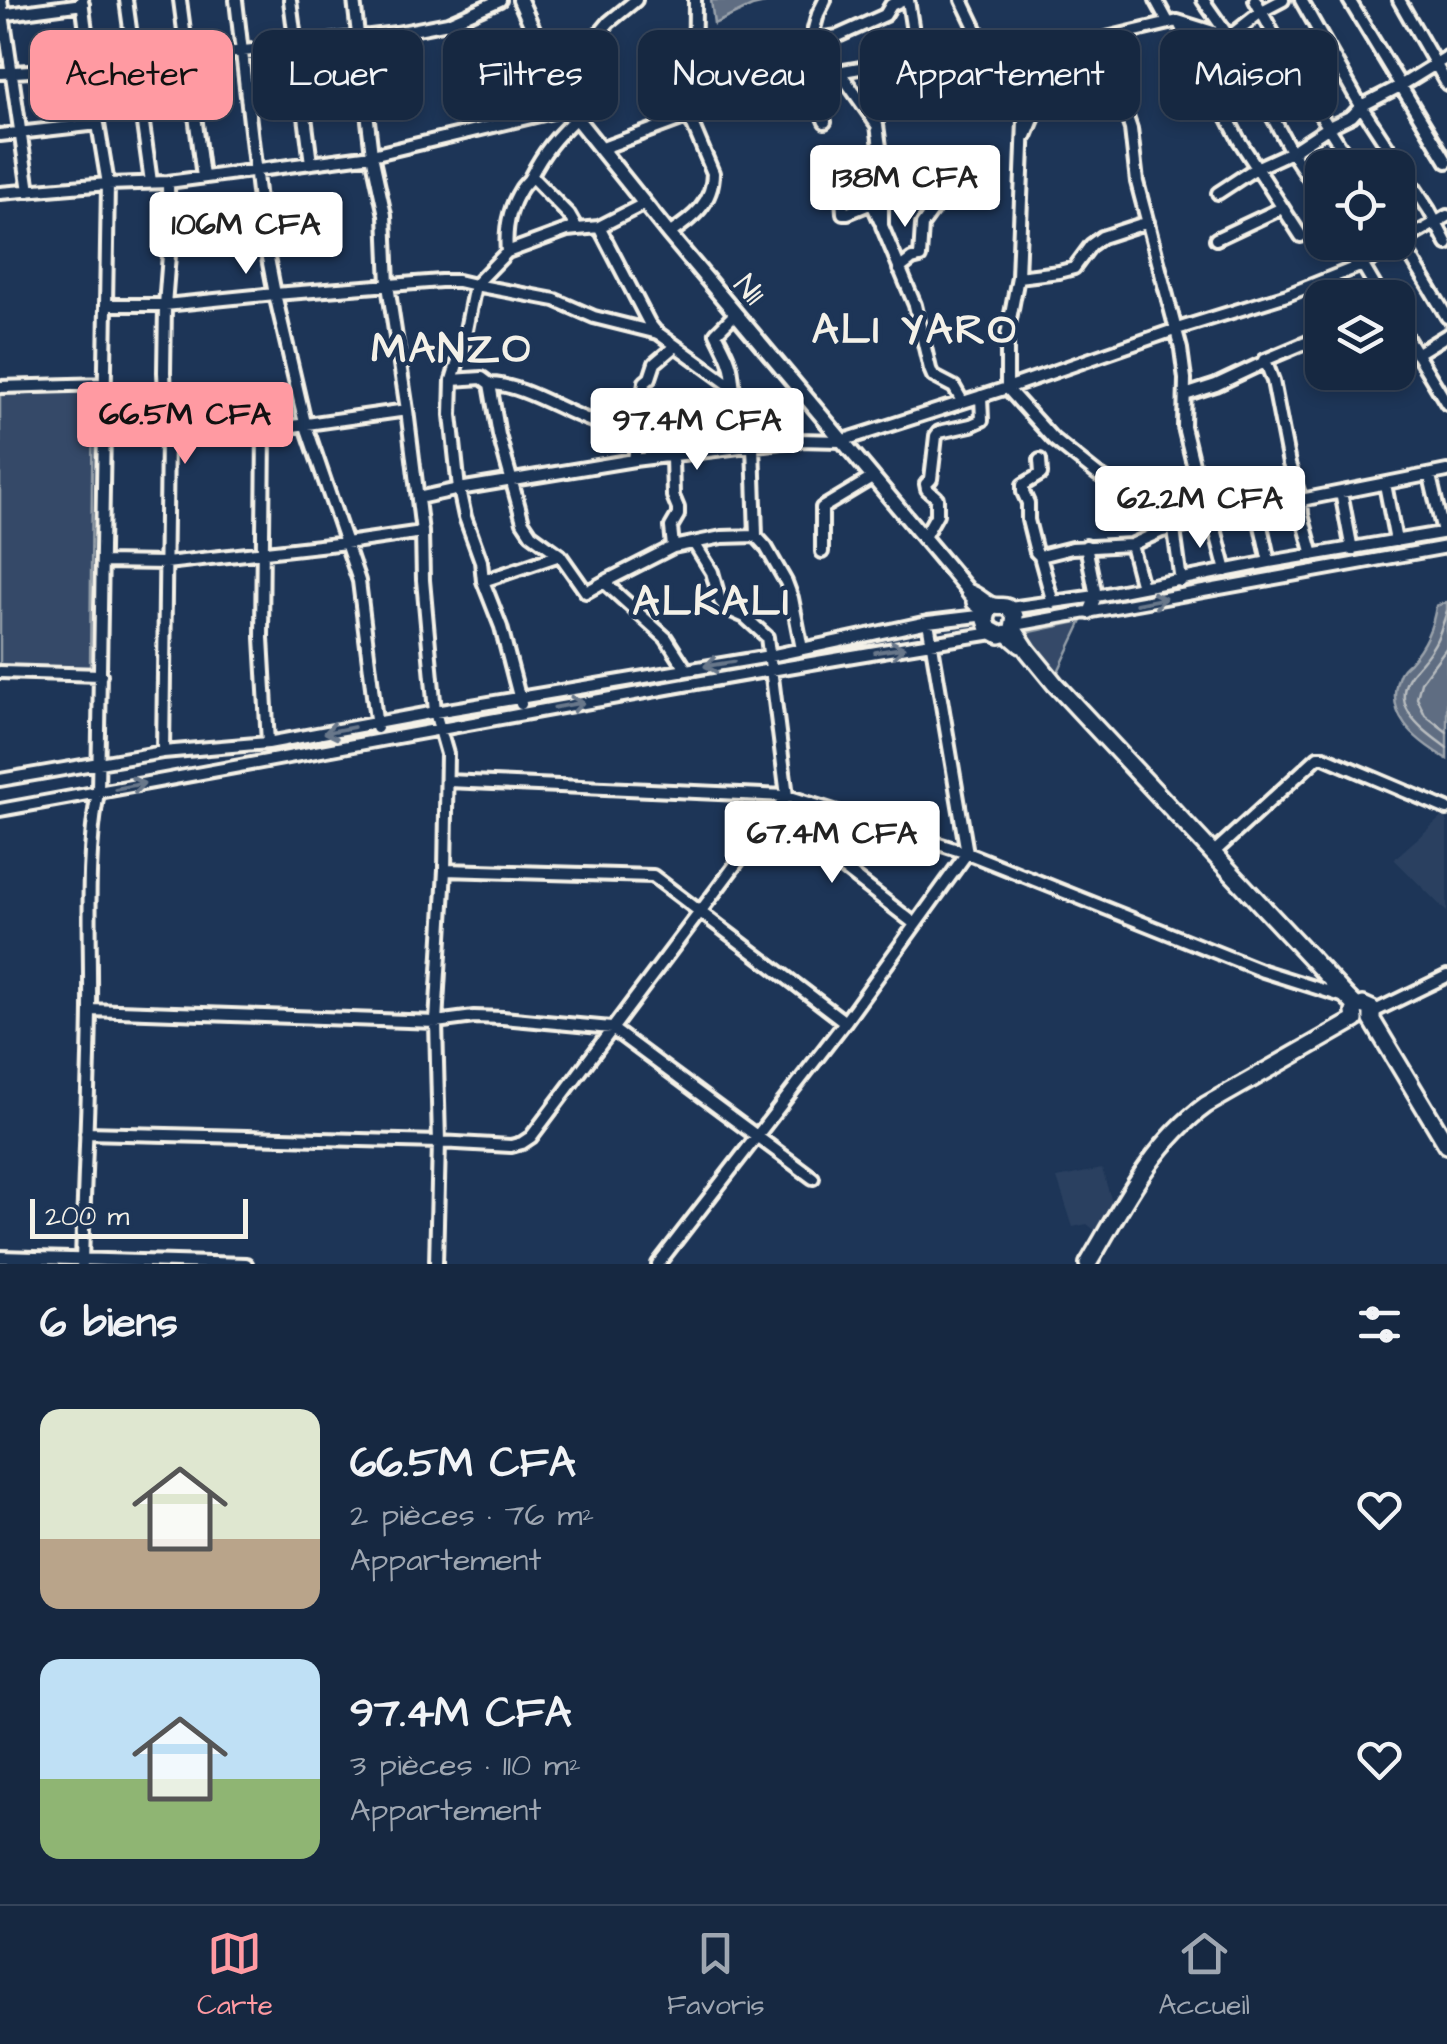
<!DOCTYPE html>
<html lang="fr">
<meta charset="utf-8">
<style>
:root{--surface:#162841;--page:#23344c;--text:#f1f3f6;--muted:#9ea6b1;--line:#35445a;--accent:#ff9aa2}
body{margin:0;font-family:"Architects Daughter",sans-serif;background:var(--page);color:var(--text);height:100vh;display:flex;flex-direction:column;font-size:38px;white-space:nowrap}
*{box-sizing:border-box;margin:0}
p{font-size:32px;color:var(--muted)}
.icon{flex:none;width:55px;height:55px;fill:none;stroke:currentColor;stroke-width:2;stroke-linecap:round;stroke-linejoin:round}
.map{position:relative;height:1264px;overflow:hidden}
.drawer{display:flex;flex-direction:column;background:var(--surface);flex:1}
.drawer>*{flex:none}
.hud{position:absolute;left:30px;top:30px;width:1388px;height:90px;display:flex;gap:20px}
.tools{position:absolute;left:1305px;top:150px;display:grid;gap:20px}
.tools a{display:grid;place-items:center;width:110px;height:110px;border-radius:20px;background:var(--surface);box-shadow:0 5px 15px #0003,0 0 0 2px var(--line);font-size:50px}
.scale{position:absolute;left:30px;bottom:25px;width:218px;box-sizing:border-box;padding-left:10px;border:5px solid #f4f1e8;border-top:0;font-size:28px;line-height:35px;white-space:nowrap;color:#f4f1e8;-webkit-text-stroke:8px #1d3557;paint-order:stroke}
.price{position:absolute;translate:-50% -85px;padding:0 22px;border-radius:10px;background:#fff;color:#222;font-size:32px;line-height:65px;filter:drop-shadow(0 2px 5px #0008)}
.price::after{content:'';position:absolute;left:50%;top:60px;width:30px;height:22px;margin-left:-15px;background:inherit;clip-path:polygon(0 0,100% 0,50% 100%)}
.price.active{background:var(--accent);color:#111}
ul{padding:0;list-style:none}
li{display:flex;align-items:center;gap:30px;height:250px;padding:0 40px}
li span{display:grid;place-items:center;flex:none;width:280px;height:200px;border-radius:20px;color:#555}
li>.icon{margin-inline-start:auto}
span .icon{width:120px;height:120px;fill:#fffc;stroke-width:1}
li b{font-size:42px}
h2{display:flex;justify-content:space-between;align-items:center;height:120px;padding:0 40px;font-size:42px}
.pill{padding:0 35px;border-radius:20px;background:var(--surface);box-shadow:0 5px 15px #0003,0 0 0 2px var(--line);font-size:35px;line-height:90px}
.pill.active{background:var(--accent);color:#111}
.tab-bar{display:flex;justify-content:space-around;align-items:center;height:140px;border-top:2px solid var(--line);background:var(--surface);font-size:28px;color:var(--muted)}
.tab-bar a{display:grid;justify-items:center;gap:5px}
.tab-bar .active{color:var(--accent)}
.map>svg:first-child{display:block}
.built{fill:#2a4060}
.green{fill:#354a67;stroke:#949ea8;stroke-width:2.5}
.water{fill:#5e6d82;stroke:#9aa2ab;stroke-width:2.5}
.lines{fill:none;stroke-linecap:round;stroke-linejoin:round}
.shore{stroke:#b8bcbf;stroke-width:2.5}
.minor-casing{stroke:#f4f1e8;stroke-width:18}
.major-casing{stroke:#f4f1e8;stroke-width:20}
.highway-casing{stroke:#f4f1e8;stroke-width:22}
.minor{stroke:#1d3557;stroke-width:10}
.major{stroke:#1d3557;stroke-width:12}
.highway{stroke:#1d3557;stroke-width:15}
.oneway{stroke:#68778a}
.labels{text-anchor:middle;stroke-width:9;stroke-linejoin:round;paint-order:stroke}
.street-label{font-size:32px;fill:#f4f1e8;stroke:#1d3557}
.district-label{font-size:42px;font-weight:bold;letter-spacing:2.5px;fill:#f4f1e8;stroke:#1d3557}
</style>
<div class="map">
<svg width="1447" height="1264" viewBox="0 0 1447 1264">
<rect width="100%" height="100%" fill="#1d3557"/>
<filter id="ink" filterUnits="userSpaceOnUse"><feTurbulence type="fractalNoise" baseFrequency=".01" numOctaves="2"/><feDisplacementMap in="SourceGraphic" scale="20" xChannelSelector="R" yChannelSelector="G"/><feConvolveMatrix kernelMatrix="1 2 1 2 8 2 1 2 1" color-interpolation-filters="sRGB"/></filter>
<g filter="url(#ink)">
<path class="built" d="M1444 815 1447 816V912L1394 859Z
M1102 1169 1113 1206 1097 1232 1087 1224 1073 1227 1057 1178Z"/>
<path class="green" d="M93 391 90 669 0 666V395Z
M1082 621 1056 676 1021 634Z"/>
<path class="water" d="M711 0H765V3L752 6 714 24Z
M1447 602V759C1415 740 1382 715 1400 673 1403 667 1405 667 1410 662 1425 645 1433 628 1436 606Z"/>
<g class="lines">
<path class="shore" d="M1447 612C1442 624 1440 637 1432 648 1427 657 1419 665 1412 673 1387 707 1424 730 1447 748
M1447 647 1421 682 1417 698 1425 715 1447 732"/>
<defs>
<path id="minor" d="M1 0 29 191
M126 0 151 182
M180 0 203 177
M236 0 262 227 275 294 305 423 359 581 377 728
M290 0 311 163
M354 0 372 155 385 215 388 285 407 410 422 532 423 580 435 712 447 754 445 870 436 1022 439 1142 436 1264
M908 0 917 58
M962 0 986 50 1019 102 1024 120 1018 277 1007 335V388L1053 439 1097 474 1132 495 1162 531
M1156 0 1168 22
M1203 0 1229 37 1292 153 1322 198
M1255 0 1298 79 1354 168
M1301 0 1361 106 1429 210 1447 244
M1349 0 1447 162
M1399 0 1447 84
M0 15 83 4
M1178 21 1239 140 1301 236
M1108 39 1116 85 1131 129 1137 182 1181 349 1185 379 1184 427 1207 522
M811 40 838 36 885 15 891 5 902 0
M839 71 877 125 882 162V226L915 305 930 369 933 376 954 387 962 401
M0 73 133 64 396 33 448 23 500 0
M820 75 816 50 811 40 818 14 825 0
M561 92 580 71 599 34 609 22 636 0
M694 114 695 0
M822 115 825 122
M0 135 98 124
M1026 136 1045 90 1054 77 1094 42
M600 149 768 87 820 75 917 58 1094 41 1178 21 1229 37 1262 11 1283 0
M531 176 569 215 577 229
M841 182 843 213H848L872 203 880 221
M0 193 108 184 168 182 372 155 569 108
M1218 193 1256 168 1291 152 1329 127 1352 116 1361 106 1400 86 1447 57
M599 227 649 323 657 333
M669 234C692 219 713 203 713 173L689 116
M1398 235 1447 317
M1216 239 1282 208
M1349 242 1382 298
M507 252C505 230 509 208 521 189 524 184 529 181 531 176 544 151 555 138 576 118
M899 269 912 259 920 257 922 225 940 200 949 180
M1018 277 1059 272 1074 268 1091 245 1102 237 1148 222
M106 305H165L275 294 441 281H458L475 285 555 300 594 317 658 333 730 385 747 404 797 440
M1398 323 1447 404
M1416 354 1447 335
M1265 360 1273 381 1289 464 1301 500 1302 515 1313 555
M452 380 482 378 490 384 499 435 523 522 531 534 560 555 586 592 604 582 666 638 686 669
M490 384C523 384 566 414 598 423 611 426 626 426 639 427
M0 387 105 384
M734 391C733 385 733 380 732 374 731 360 722 346 716 333L735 314
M1185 395 1216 385 1265 362V360L1322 336
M264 430 262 638 268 743
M105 437H167L264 430 407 410
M753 445 756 536 766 547 786 582 792 598 802 649
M634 460 645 382 650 378 655 363 675 346
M1040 460 1041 474 1023 485V492L1028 503V520L1036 552 1040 556 1053 603
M1430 476 1443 532
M1385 484 1396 541
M1341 492 1352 550
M418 498 459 489 634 460 797 440 841 441 1007 388 1177 329 1287 295 1362 265 1447 216
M1258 512 1269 562
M1213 521 1226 571
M1174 530 1181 581
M924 537 937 514V498L927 489 926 484 931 479 936 436 939 432 971 425 982 420 981 396
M1131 545 1142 587
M1086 546 1096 596 1089 613
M673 547 722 537 756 536
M822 552V508L872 478
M1040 556 1072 548 1131 545 1162 531 1258 512 1301 500 1447 471
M102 562 166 563 346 543 422 532
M483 581 560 555
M604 582 673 547 671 527 678 515V508L673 496 672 457
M1010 608 1096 596 1269 562 1447 532
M1015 625 1447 547
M0 672 101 675
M521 704 501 627 483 581 481 561 465 517 459 489 451 415 452 380 463 345 475 285 507 252 567 230 599 227 644 204
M163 752 167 437 164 372 165 305 169 255 168 182
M0 780 163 752 268 743 435 712 770 656 928 622 987 615
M448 781 787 796 967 853 1263 971 1342 996
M0 810C331 750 661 686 993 633
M775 815 915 924
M1212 854 1318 757H1324L1447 809
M445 870 653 876 845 1022
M90 1010 436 1022 474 1017 503 1018 611 1028 813 1178
M1373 1012 1447 976
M86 1133 439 1142 511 1146 522 1143 531 1137 787 796 767 637 745 617 727 609 720 601 712 572 694 543
M0 1257 246 1264
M82 1264C84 1179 89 1094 90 1009 91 938 85 862 98 792L108 184 98 124 82 0
M658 1264 845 1022 967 853 928 622"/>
<path id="major" d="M520 0 561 92 576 118 669 234 970 593"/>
<path id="highway" d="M970 593C978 596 983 602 990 605 1002 610 1005 600 1015 616L1013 628 1028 651 1055 684 1348 998 1357 1007 1363 1005 1372 1009V1020L1447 1145
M975 602 988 612 986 620 989 629 1000 635 1007 633 1021 645
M1088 1264C1122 1207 1151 1145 1206 1105L1355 1020 1354 1012 1357 1007"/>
</defs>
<use href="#minor" class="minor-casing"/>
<use href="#major" class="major-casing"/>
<use href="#highway" class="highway-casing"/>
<use href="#minor" class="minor"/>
<use href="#major" class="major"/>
<use href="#highway" class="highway"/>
</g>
<defs><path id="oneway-shaft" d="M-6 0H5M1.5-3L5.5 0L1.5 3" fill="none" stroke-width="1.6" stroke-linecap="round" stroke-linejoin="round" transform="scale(2.5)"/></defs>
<g class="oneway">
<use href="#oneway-shaft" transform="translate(1151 601) rotate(-11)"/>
<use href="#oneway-shaft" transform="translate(890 650) rotate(-9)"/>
<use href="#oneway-shaft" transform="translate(719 664) rotate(171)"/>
<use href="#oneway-shaft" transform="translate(569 705) rotate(-10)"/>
<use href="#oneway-shaft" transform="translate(339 730) rotate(169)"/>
<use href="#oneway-shaft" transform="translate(130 786) rotate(-11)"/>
</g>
</g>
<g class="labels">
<g class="street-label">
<text transform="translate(750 289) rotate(50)" y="11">N11</text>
</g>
<g class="district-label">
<text x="915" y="343">ALI YARO</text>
<text x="452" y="362">MANZO</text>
<text x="712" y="615">ALKALI</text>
</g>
</g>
</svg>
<div class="tools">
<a><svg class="icon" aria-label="locate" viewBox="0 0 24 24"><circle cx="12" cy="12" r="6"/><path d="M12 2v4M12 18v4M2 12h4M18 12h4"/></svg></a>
<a><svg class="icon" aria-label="layers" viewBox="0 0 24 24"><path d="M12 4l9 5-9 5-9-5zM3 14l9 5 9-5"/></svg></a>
</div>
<div class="scale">200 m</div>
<b class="price" style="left:905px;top:230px">138M CFA</b>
<b class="price" style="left:246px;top:277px">106M CFA</b>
<b class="price active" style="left:185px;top:467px">66.5M CFA</b>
<b class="price" style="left:697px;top:473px">97.4M CFA</b>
<b class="price" style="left:1200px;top:551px">62.2M CFA</b>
<b class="price" style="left:832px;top:886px">67.4M CFA</b>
<div class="hud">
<a class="pill active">Acheter</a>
<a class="pill">Louer</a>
<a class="pill">Filtres</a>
<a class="pill">Nouveau</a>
<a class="pill">Appartement</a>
<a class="pill">Maison</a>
</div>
</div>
<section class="drawer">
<h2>6 biens<svg class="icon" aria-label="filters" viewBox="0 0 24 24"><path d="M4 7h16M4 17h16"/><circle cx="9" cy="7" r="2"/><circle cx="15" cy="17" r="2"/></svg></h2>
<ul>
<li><span style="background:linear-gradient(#dfe7d0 65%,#b9a48a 0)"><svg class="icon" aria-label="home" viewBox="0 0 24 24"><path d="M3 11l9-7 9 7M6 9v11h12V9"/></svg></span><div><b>66.5M CFA</b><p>2 pièces · 76 m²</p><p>Appartement</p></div><svg class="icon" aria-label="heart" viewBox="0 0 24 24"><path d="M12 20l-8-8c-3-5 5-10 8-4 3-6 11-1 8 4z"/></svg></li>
<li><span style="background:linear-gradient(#bfe0f5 60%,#8fb573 0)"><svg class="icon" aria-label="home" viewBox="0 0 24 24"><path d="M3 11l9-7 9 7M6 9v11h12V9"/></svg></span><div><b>97.4M CFA</b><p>3 pièces · 110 m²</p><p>Appartement</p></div><svg class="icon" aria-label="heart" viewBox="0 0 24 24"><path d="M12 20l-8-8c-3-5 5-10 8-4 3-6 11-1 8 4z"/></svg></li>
</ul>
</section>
<nav class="tab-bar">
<a class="active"><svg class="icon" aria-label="map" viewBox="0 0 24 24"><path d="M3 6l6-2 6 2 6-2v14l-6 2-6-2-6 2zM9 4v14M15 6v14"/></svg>Carte</a>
<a><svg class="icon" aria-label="saved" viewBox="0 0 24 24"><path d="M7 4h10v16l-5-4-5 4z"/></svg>Favoris</a>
<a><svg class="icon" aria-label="home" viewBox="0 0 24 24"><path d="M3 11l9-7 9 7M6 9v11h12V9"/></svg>Accueil</a>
</nav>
